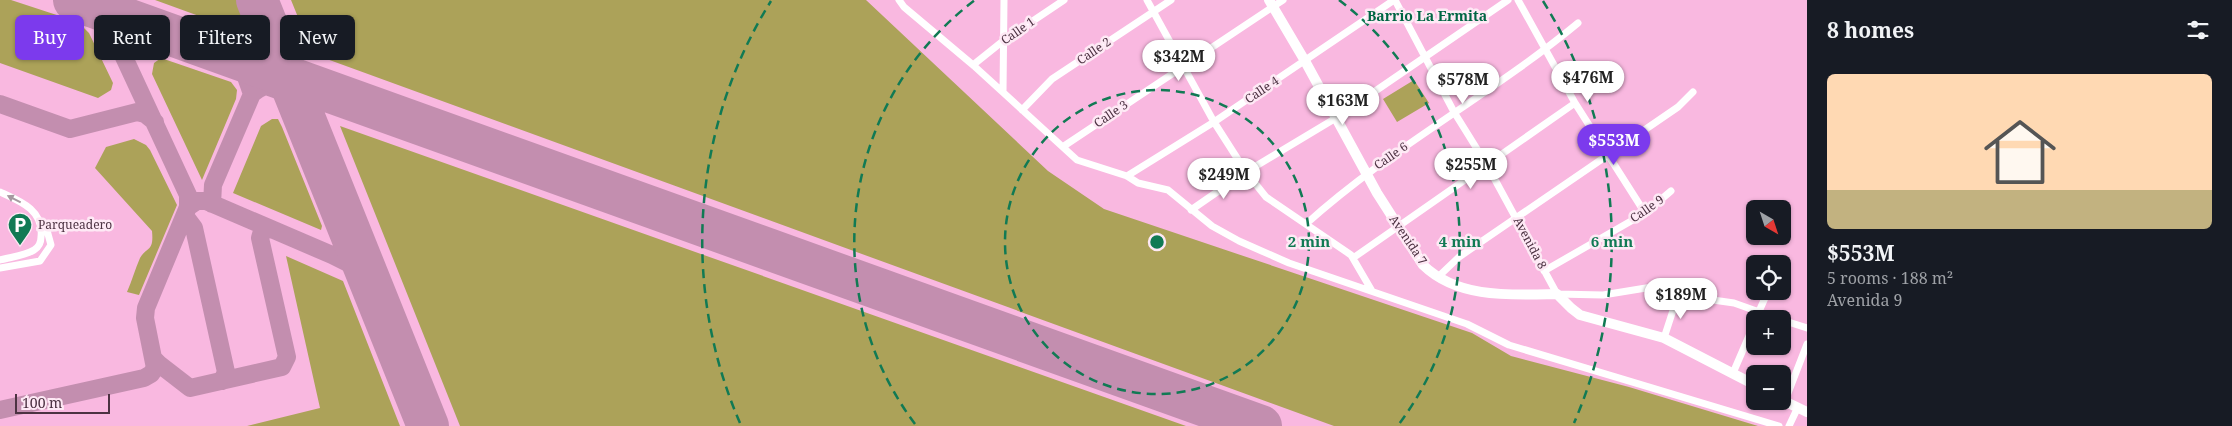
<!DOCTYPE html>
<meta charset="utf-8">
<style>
:root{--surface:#171b24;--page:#242831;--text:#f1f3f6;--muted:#9ea1a6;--accent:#7c3aed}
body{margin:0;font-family:"Noto Serif",serif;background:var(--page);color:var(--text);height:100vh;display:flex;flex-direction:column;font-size:19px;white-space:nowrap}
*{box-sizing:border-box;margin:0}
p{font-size:16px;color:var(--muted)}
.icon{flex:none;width:28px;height:28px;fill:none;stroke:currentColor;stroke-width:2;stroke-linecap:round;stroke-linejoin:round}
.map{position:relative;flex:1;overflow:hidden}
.details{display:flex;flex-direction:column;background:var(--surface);width:425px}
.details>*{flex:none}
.guide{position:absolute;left:15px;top:15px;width:475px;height:45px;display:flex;gap:10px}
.needle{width:32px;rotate:141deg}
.tools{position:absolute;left:1746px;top:200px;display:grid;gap:10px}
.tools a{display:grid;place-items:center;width:45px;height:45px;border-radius:8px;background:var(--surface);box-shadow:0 1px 4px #0004;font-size:25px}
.scale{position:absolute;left:15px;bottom:12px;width:95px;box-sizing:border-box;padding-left:5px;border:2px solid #4c3242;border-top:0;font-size:14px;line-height:18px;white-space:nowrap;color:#4c3242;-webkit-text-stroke:4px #fee9f5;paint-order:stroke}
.price{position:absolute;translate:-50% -42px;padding:0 11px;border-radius:18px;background:#fff;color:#222;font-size:16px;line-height:32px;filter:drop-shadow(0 1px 2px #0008)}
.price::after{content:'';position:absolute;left:50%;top:30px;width:15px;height:11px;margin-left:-8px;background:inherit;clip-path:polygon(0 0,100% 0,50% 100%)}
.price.current{background:var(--accent);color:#fff}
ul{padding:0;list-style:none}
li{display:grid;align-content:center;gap:10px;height:265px;padding:0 20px}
li span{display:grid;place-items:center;height:155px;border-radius:8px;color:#555}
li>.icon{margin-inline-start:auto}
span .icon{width:90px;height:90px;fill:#fffc;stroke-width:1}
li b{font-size:21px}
h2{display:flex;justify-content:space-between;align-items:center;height:60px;padding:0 20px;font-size:21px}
.chip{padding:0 18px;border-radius:8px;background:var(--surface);box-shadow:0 1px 4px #0004;font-size:18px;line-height:45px}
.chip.current{background:var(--accent);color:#fff}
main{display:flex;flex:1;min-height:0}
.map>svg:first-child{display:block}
.green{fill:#aca259}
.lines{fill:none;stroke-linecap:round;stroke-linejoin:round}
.taxiway{stroke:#c38eaf;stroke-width:18}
.runway{stroke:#c38eaf;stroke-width:42}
.street{stroke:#fff;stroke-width:7}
.secondary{stroke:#fff;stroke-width:10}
.oneway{fill:#a698a0}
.ring{fill:none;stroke:#117a54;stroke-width:2.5;stroke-dasharray:9 6}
.labels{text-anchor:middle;stroke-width:5;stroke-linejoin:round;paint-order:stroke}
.street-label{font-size:12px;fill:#4c3242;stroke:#fee9f5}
.poi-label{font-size:12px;fill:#4c3242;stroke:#fee9f5;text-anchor:start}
.neighbourhood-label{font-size:14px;font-weight:bold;fill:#064;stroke:#fee9f5}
.centre{fill:#117a54;stroke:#fee9f5;stroke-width:2.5}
.ring-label{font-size:15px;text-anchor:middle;font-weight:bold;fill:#117a54;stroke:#fee9f5;stroke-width:5;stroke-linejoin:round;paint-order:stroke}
</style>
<main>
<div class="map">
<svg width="1807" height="426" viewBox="0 0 1807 426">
<rect width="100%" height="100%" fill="#f9b8e0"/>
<path class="green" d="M0 0H11L78 22 89 33 113 83 111 90 98 98 0 63Z
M155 0H239L254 36Z
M291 0H866L1048 171 1104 209 1472 333 1511 356 1629 387 1758 426H1334L313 54Z
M161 58 231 82 237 90 236 99 202 180 152 74 154 63Z
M1414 80 1429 103 1397 122 1383 99Z
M272 119H278L282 127 322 226 321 230 233 193 261 126Z
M340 126 1186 426H460Z
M134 139 146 145 150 150 177 205 139 295 127 292C132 281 135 269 140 258 147 246 154 252 152 231L95 168 106 147Z
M286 256 343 281 400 426H247L320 408Z"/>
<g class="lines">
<path class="taxiway" d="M114 36C113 26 114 17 126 19
M229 55 245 74 252 94
M269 87 289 94 298 104
M252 94 270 47 266 24
M0 104 70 129 137 112 145 114 155 122
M212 204 213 185 252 94C268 79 291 83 312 85
M188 207 197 201H206L332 255 366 272
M185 216 194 228 226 372 222 381
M332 255 346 251 353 239
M153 358 159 364 190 388 282 367 287 357 260 238 262 231 271 229
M0 410 144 378 151 374 155 368 145 318 146 308 188 207V195L110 27 96 8"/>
<path class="runway" d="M74 0 1261 426
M257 0 428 426"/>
<path class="street" d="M899 0 904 7 973 65 1077 160 1127 176 1138 183 1168 190 1212 226 1239 241 1289 263 1467 324 1509 345 1779 426
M1147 0 1214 122 1246 172 1266 197 1351 255 1372 291
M1395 0 1454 112 1487 165 1557 294 1603 295 1652 287 1678 295 1734 303 1779 319
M1518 0 1575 103 1645 213
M973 65 1003 41 1064 0
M1003 92 1004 0
M1022 110 1052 79 1171 0
M1064 146 1283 0
M1127 176 1214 122 1394 0
M0 192C20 201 44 210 41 237 41 242 39 247 34 250 25 256 10 257 0 260
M1191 210 1246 172 1336 118 1508 0
M1306 224C1390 148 1491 95 1578 23
M1353 258 1575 103
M0 268 40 261 51 245 45 223
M1544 271 1645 213 1671 191
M1438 277 1459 257 1678 107 1693 92
M1757 316 1768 291
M1782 320 1807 328
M1664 338 1678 295
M1733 373 1755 322
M1785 401 1807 344
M1789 426 1798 407"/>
<path class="secondary" d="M1269 0 1305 61 1377 193 1423 265C1458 299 1511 295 1557 294L1571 308 1580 315 1664 338 1755 385
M1782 400 1807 412"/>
</g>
<defs><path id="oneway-solid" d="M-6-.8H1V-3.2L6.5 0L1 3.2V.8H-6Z" transform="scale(1.25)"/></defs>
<use class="oneway" href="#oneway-solid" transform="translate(14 199) rotate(-153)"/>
<g class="ring">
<circle cx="1157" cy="242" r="152"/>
<path d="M915 424A303 303 0 0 1 975 0M1339 0A303 303 0 0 1 1399 424"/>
<path d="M740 423A455 455 0 0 1 771 1M1543 1A455 455 0 0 1 1574 423"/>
</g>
<defs>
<symbol id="parking-pin" viewBox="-11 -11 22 30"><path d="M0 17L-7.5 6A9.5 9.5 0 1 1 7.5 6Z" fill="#117a54" stroke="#fee9f5"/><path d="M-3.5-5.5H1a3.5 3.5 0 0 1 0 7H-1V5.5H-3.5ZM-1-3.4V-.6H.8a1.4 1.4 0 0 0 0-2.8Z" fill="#fff"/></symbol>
</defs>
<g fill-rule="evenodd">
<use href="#parking-pin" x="6" y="211" width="28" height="38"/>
</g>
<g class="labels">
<g class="street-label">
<text transform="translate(1018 31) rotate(-35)" y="4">Calle 1</text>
<text transform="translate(1094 51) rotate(-34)" y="4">Calle 2</text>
<text transform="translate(1262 90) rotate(-34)" y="4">Calle 4</text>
<text transform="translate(1111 114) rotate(-34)" y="4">Calle 3</text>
<text transform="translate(1391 156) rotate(-35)" y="4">Calle 6</text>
<text transform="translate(1647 209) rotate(-35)" y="4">Calle 9</text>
<text transform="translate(1408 240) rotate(56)" y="4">Avenida 7</text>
<text transform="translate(1530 243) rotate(62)" y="4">Avenida 8</text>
</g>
<g class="poi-label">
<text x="38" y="229">Parqueadero</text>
</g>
<g class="neighbourhood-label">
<text x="1427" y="21">Barrio La Ermita</text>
</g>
</g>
<circle cx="1157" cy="242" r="8" class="centre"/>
<g class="ring-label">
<text x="1309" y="247">2 min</text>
<text x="1460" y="247">4 min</text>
<text x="1612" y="247">6 min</text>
</g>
</svg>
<div class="tools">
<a><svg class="needle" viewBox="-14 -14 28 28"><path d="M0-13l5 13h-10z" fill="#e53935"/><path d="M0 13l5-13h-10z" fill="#9ea1a6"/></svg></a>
<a><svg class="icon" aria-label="locate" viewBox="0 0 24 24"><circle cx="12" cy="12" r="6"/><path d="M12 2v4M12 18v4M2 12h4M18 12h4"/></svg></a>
<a>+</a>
<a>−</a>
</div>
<div class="scale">100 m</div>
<b class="price" style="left:1179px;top:82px">$342M</b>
<b class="price" style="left:1588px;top:103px">$476M</b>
<b class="price" style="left:1463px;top:105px">$578M</b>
<b class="price" style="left:1343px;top:126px">$163M</b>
<b class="price current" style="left:1614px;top:166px">$553M</b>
<b class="price" style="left:1471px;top:190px">$255M</b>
<b class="price" style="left:1224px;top:200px">$249M</b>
<b class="price" style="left:1681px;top:320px">$189M</b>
<div class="guide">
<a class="chip current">Buy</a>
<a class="chip">Rent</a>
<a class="chip">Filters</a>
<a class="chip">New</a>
</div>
</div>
<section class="details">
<h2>8 homes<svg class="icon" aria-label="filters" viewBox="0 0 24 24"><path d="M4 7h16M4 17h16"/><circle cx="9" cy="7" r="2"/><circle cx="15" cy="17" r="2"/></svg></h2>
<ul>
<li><span style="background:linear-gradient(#ffd9b3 75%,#c2b280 0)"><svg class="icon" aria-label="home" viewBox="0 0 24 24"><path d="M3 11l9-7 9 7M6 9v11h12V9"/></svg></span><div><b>$553M</b><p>5 rooms · 188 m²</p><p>Avenida 9</p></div></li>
</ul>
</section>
</main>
